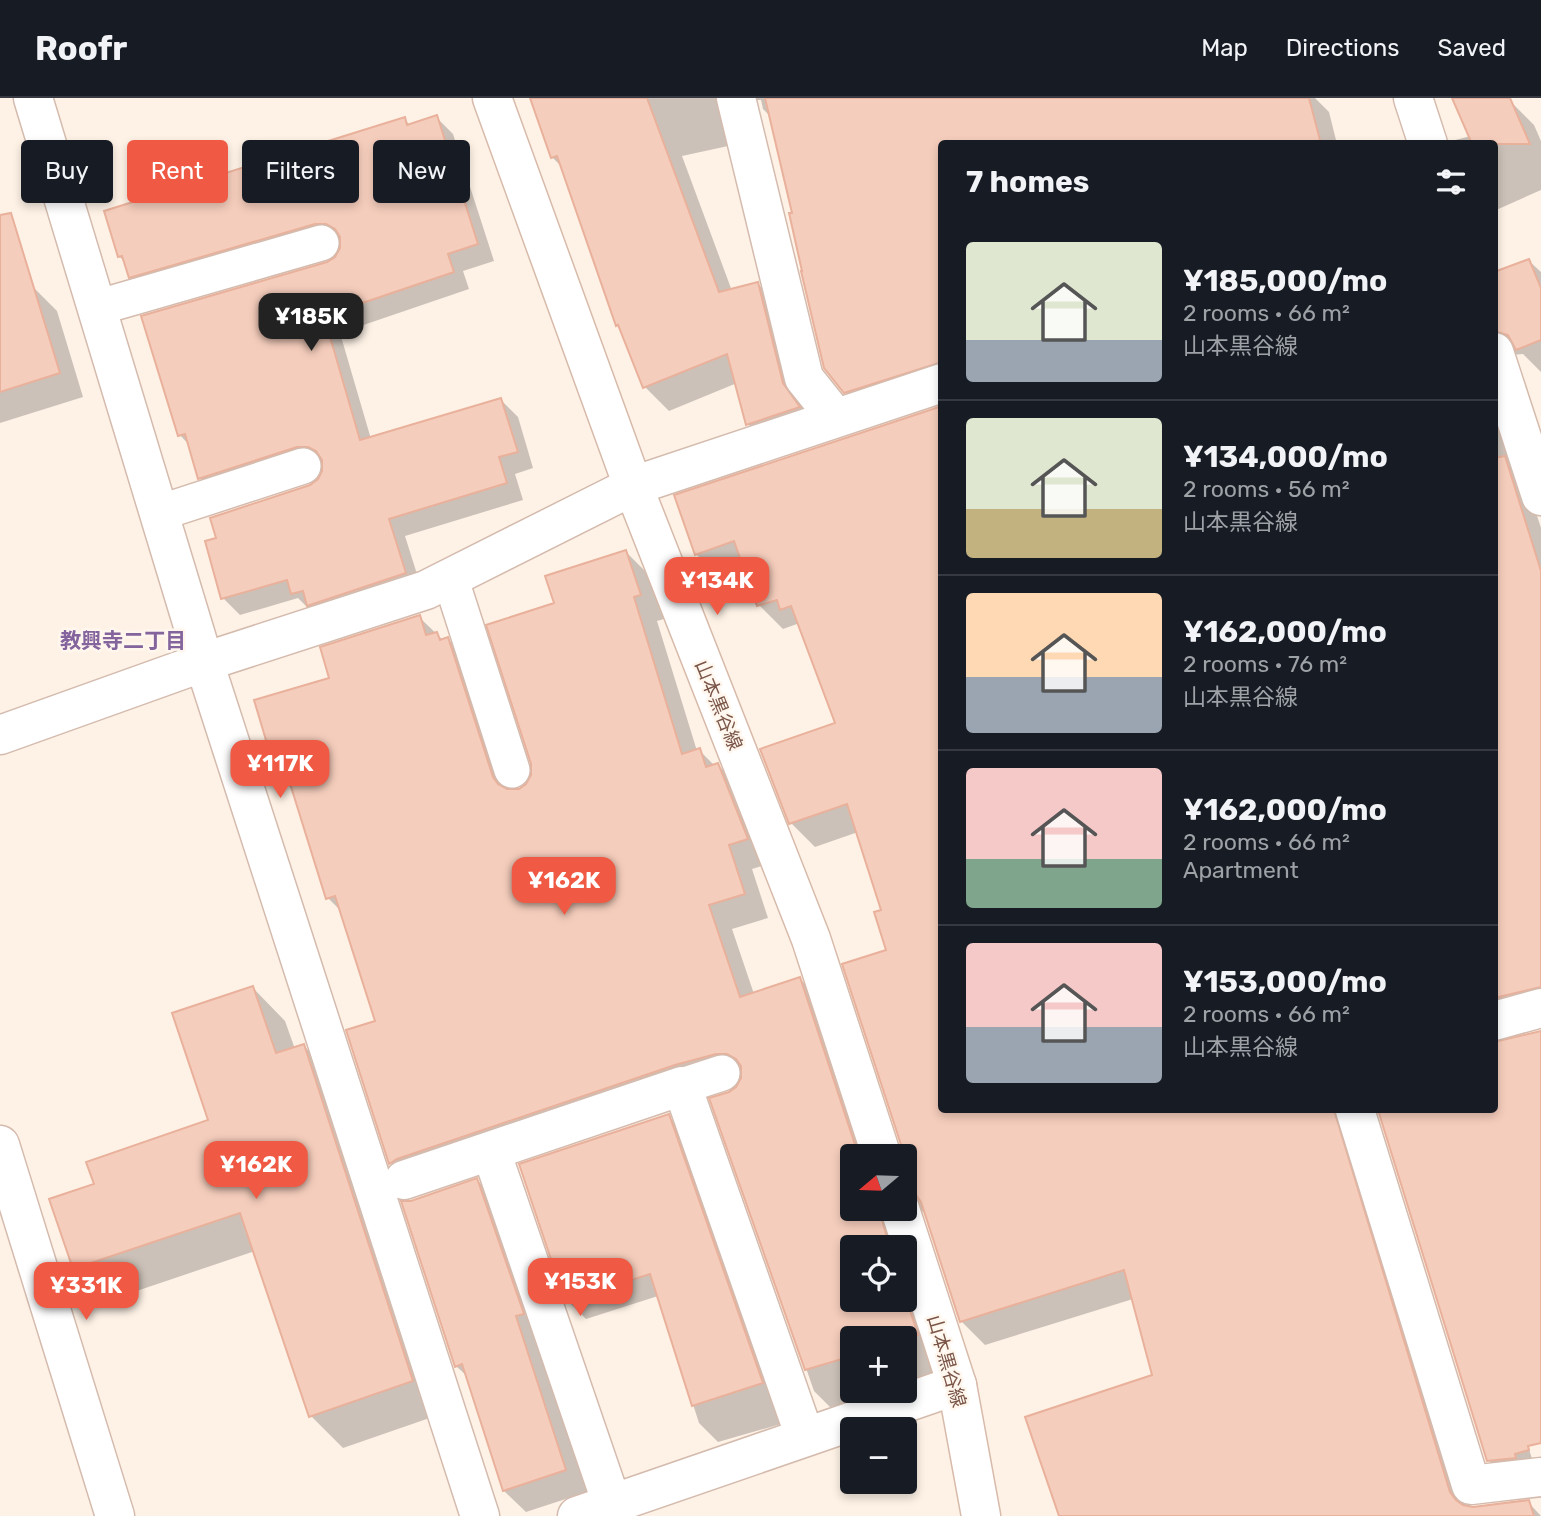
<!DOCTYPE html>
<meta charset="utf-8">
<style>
:root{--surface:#171b24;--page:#242831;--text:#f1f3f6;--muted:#9ea1a6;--line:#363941;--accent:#f05943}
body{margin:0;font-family:Rubik,"Noto Sans JP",sans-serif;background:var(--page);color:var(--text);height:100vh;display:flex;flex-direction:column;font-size:26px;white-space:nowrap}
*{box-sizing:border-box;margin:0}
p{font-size:23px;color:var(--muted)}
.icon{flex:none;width:38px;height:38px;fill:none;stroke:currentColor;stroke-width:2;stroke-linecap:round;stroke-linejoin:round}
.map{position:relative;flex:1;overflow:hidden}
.side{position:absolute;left:938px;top:42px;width:560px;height:973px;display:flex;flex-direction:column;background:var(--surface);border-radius:7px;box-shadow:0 4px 10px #0003}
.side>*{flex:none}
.guide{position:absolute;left:21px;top:42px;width:665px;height:63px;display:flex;gap:14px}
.needle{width:46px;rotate:251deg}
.controls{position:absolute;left:840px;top:1046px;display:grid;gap:14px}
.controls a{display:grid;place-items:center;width:77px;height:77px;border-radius:7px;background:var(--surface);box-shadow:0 4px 10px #0003;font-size:35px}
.price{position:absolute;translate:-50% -60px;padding:0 16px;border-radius:14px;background:var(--accent);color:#fff;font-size:23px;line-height:46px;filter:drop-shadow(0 2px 4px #0008)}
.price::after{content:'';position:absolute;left:50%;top:42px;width:21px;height:16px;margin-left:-10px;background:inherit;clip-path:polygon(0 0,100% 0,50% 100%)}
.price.current{background:#222;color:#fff}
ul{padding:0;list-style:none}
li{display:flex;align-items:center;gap:21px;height:175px;padding:0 28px}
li+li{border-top:2px solid var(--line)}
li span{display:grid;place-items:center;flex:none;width:196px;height:140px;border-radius:7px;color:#555}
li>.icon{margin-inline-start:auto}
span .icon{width:84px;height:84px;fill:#fffc;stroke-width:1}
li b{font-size:30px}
h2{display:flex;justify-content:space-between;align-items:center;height:84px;padding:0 28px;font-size:30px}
.chip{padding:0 24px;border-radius:7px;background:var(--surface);box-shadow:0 4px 10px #0003;font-size:24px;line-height:63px}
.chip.current{background:var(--accent);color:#fff}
header{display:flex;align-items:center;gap:42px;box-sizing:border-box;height:98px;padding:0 35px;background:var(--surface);border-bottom:2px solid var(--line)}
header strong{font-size:33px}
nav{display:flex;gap:38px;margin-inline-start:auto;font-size:24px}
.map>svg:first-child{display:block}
.shadow{fill:#0003;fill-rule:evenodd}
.building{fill:#f5cdbc;stroke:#e9b19b;stroke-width:2}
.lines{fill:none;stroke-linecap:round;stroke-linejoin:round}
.lane-casing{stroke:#d4bbae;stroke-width:38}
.street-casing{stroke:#d4bbae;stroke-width:41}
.secondary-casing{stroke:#d7baaa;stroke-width:41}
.lane{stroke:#fff;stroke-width:35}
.street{stroke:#fff;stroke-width:38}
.secondary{stroke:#fff;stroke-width:38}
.labels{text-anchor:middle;stroke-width:5;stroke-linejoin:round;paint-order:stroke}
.street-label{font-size:19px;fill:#7a5548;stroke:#fff7ee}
.neighbourhood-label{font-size:21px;font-weight:bold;fill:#84649d;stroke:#fff7ee}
</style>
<header>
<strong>Roofr</strong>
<nav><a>Map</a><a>Directions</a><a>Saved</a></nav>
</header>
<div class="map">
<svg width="1541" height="1418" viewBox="0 0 1541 1418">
<rect width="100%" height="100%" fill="#fef2e6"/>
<path class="shadow" d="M531 0H1315L1329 14 1337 46H942V294L869 318 845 294 794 116 771 19 763 11 761 2H756L742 45 682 58 732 193 758 186 782 210 806 311 772 350 748 326 737 285 669 313 645 289 622 231 617 227 563 70 552 59Z
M1510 3 1534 27 1541 43V92L1494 113V46H1451V43L1471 38Z
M436 19 453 36 494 163 463 173 469 191 340 235 371 341 501 302 518 319 533 370 515 376 523 402 405 438 422 492 310 512 298 500 240 517 223 500 207 444 218 441 311 388 320 382 324 373V365H315L217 397 200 380 190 348 180 337 143 219 327 166 336 161 342 151V142H333L147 195 130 179 126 165 119 158 404 21 411 28Z
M1529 163 1541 174V274L1523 256 1512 257 1525 381 1541 430V918L1494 906V176Z
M33 189 57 213 83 299 0 325V199Z
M942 310V1012H1354L1357 1044 1471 1410 1528 1404 1541 1418H1061L1154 1278 1133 1201 985 1247 961 1223 926 1113 917 1114 905 1150H852V1202H905V1150L948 1294 838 1317 814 1293 712 1001 729 996 739 989 744 978 700 991 415 1089 391 1065 348 934 377 924 342 814 328 800 294 693 279 678 331 581 419 519 444 543 448 541 472 565 513 693H519L528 687 533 677 556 506 626 454 650 478 664 521 657 523 697 653 699 652 715 668 718 667 742 691 771 765 752 771 768 820 732 831 754 896 800 881 824 905 874 1059H852V1111H905V1052L883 813 858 734 815 749 791 725 837 626 801 530 797 526 783 531 759 507 746 471 720 480 696 456ZM852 1241H905V1293H852Z
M253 890 285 923 295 951 304 948 336 980 444 1315 343 1350 311 1318 255 1153 107 1203 75 1170 51 1102 96 1087 211 1023Z
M1541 934V1166L1469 1153 1539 1384 1513 1387 1488 1362 1380 1012H1494Z
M668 1018 687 1037 788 1324 718 1344 699 1325 658 1198 586 1221 567 1202Z
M477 1082 498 1104 537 1240 587 1394 526 1414 504 1393 468 1279 456 1268 411 1104Z"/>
<path class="building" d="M530 0H647L719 194 758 184 783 285 800 309 746 327 727 256 643 290 618 227 616 228 557 58 551 60Z
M765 0H1309L1321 46H942V264L844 295 824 270 801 173H802L789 115H792Z
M1452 0H1510L1530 46H1472Z
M437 17 478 146 448 156 454 174 324 218 360 342 501 300 518 354 499 359 507 385 389 421 406 475 307 508 303 493 291 496 287 482 221 501 205 443 216 440 210 420 310 387 318 381 322 373V362L316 353 308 349H297L198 381 185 336 178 338 141 218 327 164 335 159 340 150V139L335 131 326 126H315L129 180 122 158 118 159 104 113 405 19 407 27Z
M11 115 60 275 0 294V117Z
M1529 161 1541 190V242L1516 252 1508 237 1494 233V174Z
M942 308V1012H1334L1450 1394 1456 1402 1463 1407 1473 1409 1529 1402 1534 1418H1059L1025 1319 1152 1277 1124 1172 960 1224 921 1104 914 1094 905 1090V1059L842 866 886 852 874 814 881 812 847 706 789 726 760 651 835 625 791 508 780 512 777 502 757 508 734 443 695 457 674 397Z
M1505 358 1541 473V889L1494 900V360Z
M626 452 641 497 634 499 682 656 700 650 706 669 718 665 748 741 729 747 745 796 709 807 740 899 800 879 859 1059H852V1111H879L890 1150H852V1202H905V1197L918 1237 905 1241H852V1258L805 1272 709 1000 729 994 736 989 741 980V968L736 961 727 956H716L675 967 397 1061 389 1066 346 932 375 923 335 798 326 801 287 676 277 679 254 602 329 580 320 549 420 517 426 537 437 534 440 542 448 539 493 679 498 686 507 691H519L526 686 531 677V666L486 527 554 505 545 478Z
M253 888 276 955 304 946 413 1283 309 1319 240 1115 73 1171 49 1101 94 1086 86 1064 208 1022 172 915Z
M1541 933V1345L1528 1348 1529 1352 1515 1356 1516 1360 1487 1363 1378 1012H1494V944Z
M669 1016 763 1285 692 1308 650 1176 565 1203 519 1066Z
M477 1080 524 1216 516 1218 566 1372 503 1393 462 1266 455 1269 401 1103H411Z"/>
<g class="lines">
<defs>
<path id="lane" d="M96 210 321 145
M159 415 303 368
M450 479 512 672
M682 988 722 975"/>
<path id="street" d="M33 0 204 564 480 1418
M736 0 804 280 836 320
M1413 0 1428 46
M1494 254 1541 398
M0 637 204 564 426 492 633 388 942 285
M1494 923 1541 910
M1355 1012 1471 1387 1541 1379
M0 1047 115 1418
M491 1053 612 1406
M404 1082 682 988 805 1339
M577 1418 957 1287"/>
<path id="secondary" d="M492 0 633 388 811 841 882 1059
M900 1111 957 1287 981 1418"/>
</defs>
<use href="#lane" class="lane-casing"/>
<use href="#street" class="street-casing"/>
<use href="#secondary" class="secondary-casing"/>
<use href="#lane" class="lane"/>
<use href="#street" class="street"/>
<use href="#secondary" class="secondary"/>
</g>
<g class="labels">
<g class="street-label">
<text transform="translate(719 607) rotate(68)" y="7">山本黒谷線</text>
<text transform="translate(947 1263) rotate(74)" y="7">山本黒谷線</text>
</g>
<g class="neighbourhood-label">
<text x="123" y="550">教興寺二丁目</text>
</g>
</g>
</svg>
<div class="controls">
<a><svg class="needle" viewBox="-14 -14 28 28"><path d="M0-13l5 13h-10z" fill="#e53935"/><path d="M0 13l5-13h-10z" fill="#9ea1a6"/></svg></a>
<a><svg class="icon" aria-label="locate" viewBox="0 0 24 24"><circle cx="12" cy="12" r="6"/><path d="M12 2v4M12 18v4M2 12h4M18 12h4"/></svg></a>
<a>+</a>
<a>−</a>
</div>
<b class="price current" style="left:311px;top:255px">¥185K</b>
<b class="price" style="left:717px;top:519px">¥134K</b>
<b class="price" style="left:280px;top:702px">¥117K</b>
<b class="price" style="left:564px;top:819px">¥162K</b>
<b class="price" style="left:256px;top:1103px">¥162K</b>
<b class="price" style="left:580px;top:1220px">¥153K</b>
<b class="price" style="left:86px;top:1224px">¥331K</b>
<div class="guide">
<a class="chip">Buy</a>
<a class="chip current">Rent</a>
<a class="chip">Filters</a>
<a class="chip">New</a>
</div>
<section class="side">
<h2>7 homes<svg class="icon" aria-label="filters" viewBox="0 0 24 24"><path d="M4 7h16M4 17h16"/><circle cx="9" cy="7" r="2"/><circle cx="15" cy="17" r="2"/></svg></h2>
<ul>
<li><span style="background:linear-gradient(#dfe7d0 70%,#9aa5b1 0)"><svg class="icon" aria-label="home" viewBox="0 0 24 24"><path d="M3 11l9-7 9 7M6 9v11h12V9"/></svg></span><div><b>¥185,000/mo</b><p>2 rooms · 66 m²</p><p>山本黒谷線</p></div></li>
<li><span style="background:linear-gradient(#dfe7d0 65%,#c2b280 0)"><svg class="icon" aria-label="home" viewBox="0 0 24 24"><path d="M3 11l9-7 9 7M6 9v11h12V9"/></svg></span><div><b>¥134,000/mo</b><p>2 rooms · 56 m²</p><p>山本黒谷線</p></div></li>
<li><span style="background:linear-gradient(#ffd9b3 60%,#9aa5b1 0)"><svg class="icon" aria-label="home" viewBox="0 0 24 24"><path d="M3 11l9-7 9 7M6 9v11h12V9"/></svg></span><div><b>¥162,000/mo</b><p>2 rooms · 76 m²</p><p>山本黒谷線</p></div></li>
<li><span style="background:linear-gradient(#f6c9c9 65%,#7fa58c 0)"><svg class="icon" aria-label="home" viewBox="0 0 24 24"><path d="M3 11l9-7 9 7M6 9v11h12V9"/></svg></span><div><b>¥162,000/mo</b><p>2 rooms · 66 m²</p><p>Apartment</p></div></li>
<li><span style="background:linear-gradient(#f6c9c9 60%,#9aa5b1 0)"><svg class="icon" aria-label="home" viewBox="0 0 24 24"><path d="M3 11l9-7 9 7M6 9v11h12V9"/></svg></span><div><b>¥153,000/mo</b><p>2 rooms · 66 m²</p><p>山本黒谷線</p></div></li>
</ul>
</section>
</div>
